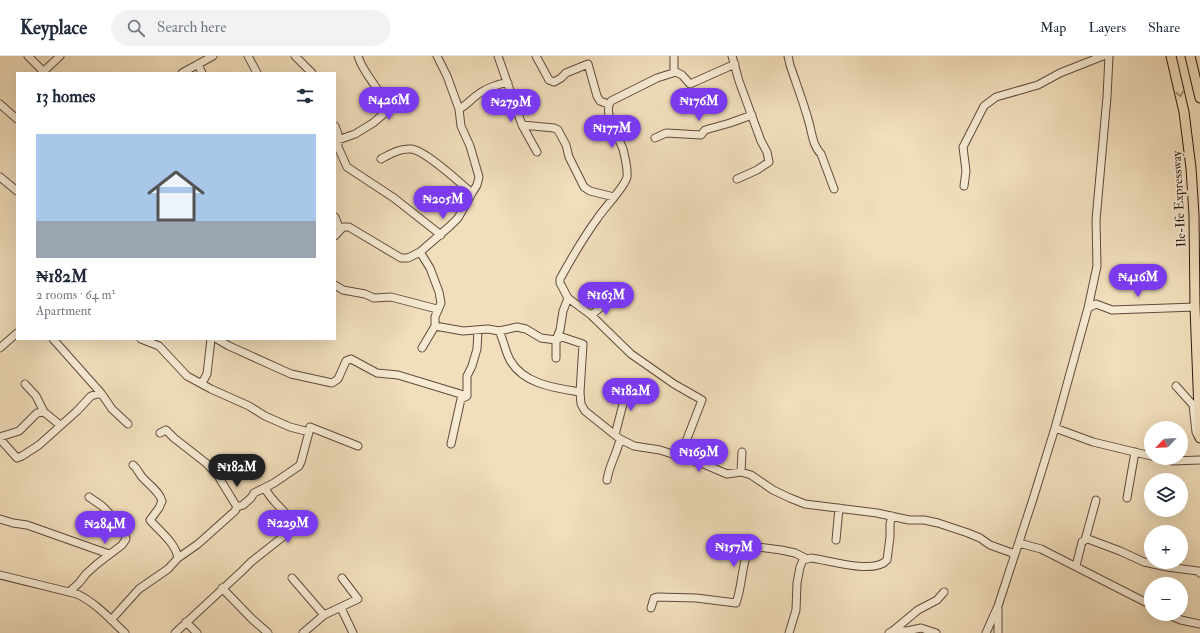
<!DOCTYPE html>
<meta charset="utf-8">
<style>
:root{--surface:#fff;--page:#f2f2f3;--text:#1f2937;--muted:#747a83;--line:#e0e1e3;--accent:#7c3aed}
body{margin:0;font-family:"IM FELL Double Pica",serif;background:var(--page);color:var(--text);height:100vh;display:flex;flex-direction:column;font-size:15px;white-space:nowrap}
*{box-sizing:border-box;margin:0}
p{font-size:13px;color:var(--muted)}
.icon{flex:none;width:22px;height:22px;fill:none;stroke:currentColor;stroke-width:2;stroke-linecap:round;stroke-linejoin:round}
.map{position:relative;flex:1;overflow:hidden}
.side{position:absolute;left:16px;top:16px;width:320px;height:268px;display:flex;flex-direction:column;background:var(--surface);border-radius:0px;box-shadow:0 4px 16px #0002}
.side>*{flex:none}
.needle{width:26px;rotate:245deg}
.fabs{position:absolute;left:1144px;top:365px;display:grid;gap:8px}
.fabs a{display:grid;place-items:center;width:44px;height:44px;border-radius:50%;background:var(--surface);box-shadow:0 4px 16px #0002;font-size:20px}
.price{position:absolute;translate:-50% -34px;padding:0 9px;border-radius:14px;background:var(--accent);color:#fff;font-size:13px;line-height:26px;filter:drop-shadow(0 1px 2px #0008)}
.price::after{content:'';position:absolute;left:50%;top:24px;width:12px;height:9px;margin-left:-6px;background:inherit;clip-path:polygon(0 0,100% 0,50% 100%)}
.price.active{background:#222;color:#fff}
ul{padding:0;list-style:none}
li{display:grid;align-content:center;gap:8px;height:212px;padding:0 20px}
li+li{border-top:1px solid var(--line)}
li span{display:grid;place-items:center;height:124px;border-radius:0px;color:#555}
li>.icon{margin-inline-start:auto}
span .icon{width:72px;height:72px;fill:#fffc;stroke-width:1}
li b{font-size:17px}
h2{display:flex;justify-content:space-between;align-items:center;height:48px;padding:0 20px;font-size:17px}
header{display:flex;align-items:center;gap:24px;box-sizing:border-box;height:56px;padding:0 20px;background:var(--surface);border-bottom:1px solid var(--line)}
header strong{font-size:19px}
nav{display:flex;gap:22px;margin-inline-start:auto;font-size:14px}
.search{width:280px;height:36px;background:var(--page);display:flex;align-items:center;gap:10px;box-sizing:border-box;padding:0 14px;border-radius:22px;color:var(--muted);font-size:15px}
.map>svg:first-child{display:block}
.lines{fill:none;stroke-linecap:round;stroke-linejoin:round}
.minor-casing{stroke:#5f4a3c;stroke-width:9}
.major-casing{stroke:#2e1911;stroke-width:11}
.minor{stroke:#f6ead3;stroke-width:7}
.major{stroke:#f1debb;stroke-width:9}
.oneway{stroke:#99856e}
.labels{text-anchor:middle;stroke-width:3.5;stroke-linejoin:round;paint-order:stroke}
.street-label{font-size:13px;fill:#2e1911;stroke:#f6ead3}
</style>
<header>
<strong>Keyplace</strong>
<div class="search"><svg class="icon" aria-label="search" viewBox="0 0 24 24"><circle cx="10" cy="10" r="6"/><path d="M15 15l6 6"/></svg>Search here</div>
<nav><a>Map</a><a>Layers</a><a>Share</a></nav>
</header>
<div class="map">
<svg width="1200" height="577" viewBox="0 0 1200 577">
<rect width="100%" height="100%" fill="#f1debb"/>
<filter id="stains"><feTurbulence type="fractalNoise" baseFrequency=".005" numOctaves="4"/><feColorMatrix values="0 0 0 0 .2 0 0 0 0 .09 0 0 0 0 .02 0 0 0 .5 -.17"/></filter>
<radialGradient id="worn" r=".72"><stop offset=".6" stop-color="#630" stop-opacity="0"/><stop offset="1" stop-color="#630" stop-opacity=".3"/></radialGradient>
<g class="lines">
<defs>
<path id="minor" d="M28 0 45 17
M248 0 257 17
M295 0 312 17
M498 0 522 69 537 96
M536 0 549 24 554 26 561 22 566 17 588 8 597 40 600 45 608 48
M732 0 739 25 761 85 767 96 769 106 757 114 737 123
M788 0 790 9C796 27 803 45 808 63 812 75 812 89 821 98L834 133
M198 8 202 17
M44 15 60 0
M674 16V0
M182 17 213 0
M0 48 17 63
M459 53C467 49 472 42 480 37 487 32 500 27 508 27
M522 69 554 72 558 74 566 89 569 101 584 131 590 135 614 141
M335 70 338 78V91L347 111 394 142 441 179
M655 82 666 77 701 79 705 74 730 67 752 59
M338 84 355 78 373 67 386 56C384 34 364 21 358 0
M381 103C390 98 400 92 411 93 425 94 459 126 472 137
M0 121 17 135
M964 130 966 115 963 91 984 50 996 41 1038 29 1060 17 1103 0
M335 161 340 174
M335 180 343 171H349L401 202H408L420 196 450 170 458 162 472 137 477 129 479 121 470 90 461 70 459 53 447 20 437 0
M420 196 430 212 439 236 441 247 435 261V270L463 275 488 273 499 275 517 271 526 273 541 282 556 284V302
M335 229 343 234 365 238 374 242 391 241 437 253
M568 242 560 227V223C571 203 583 182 597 163 603 153 625 131 627 121 628 112 625 102 623 93 619 82 602 56 611 45L657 22 676 16 682 19 690 28 735 8
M1088 252 1096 248 1112 254 1195 251
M591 259 609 245
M499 275C504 285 505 295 510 304 523 328 555 332 580 336
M53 283 101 337
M141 283 159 290 187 320 211 333 249 350 265 360 290 371 309 376 301 406 299 410 274 427 254 437 251 442 243 449 237 451
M217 283 229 290 291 318 332 327 338 323 346 305 351 303 377 317 398 319 467 340
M0 292 17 277
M422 292 435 270
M202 327 207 318 211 283
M25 328 36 340 44 356 60 369
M1176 330 1193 349 1196 376 1198 380
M1055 372 1093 386 1151 400
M309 376 310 371 358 390
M160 377 166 374 174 382 206 407 218 420 237 451 235 455 198 488 178 502
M615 379 623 348 630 328
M0 381 19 375 37 357 44 356
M0 383 17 402 22 400 39 389 77 355 91 340 101 337 112 353 128 368
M451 388 461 343 467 340V320L472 310 477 293 478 274
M680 401 702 344 674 328 631 298 591 259 568 242 563 255 560 274 556 284 562 281 583 288 580 336 581 348 585 355 620 383 634 390 660 394 706 409 727 418 741 416 751 419 773 434 790 442 805 448 877 457 909 464H924L938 467 968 477 980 482 990 489 1015 498
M1160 402 1172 405 1200 404
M741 416 742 396
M607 424C609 409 617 398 620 383
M1127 442 1135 396
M0 463 13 467 27 469 109 498
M836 484 839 452
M1085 484 1088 483 1120 495 1144 506 1167 511 1198 515 1200 517
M1019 487 1041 493 1151 549
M1076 510 1082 486 1085 484 1096 444
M0 519 77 538C96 547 110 563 125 577
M292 522 324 559
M222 532 252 563 268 577
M69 536 79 527 86 518 97 508 122 489 126 483 124 473 109 457 102 450 89 441
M341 552 353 577
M651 552 654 542 657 541 696 542 736 547C743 528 741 508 750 490L781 494 795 497 805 502
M998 553V577
M1167 558 1181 564 1200 568
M111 564 139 533 168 513 178 502C175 486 160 476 150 464L159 452 162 445C159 435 150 430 143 422 139 418 138 413 133 409
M186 566 197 577
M894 574 918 554 937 544 944 536
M175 577 242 515 251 506 294 472 295 468C286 455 272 447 265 432
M303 577 324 559 358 543 342 522
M789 577 796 554 797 527 800 511 803 504 811 502C829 504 874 519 887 504L890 481V468L892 460
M889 577 894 574 907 575 921 572 936 577
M986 577 998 550 1033 443 1055 372 1088 252 1097 210 1096 164 1107 41 1109 0"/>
<path id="major" d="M1171 0 1184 56 1191 112 1194 159 1195 251 1200 382
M1190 0 1200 42"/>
</defs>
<use href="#minor" class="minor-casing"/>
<use href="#major" class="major-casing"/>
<use href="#minor" class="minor"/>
<use href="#major" class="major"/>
</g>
<defs><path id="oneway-chevron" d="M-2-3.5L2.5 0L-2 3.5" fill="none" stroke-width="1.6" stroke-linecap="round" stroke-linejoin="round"/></defs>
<use class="oneway" href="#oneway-chevron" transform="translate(1180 38) rotate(79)"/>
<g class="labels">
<g class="street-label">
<text transform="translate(1178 143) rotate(-93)" y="5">Ile-Ife Expressway</text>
</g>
</g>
<rect width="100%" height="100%" filter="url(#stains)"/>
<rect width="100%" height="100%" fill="url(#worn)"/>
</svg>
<div class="fabs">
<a><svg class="needle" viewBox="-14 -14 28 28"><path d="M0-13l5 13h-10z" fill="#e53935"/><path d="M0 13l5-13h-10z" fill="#747a83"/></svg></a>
<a><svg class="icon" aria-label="layers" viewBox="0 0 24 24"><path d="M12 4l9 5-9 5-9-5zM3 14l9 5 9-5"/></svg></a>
<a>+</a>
<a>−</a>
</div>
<b class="price" style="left:389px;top:65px">₦426M</b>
<b class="price" style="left:699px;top:66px">₦176M</b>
<b class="price" style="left:511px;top:67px">₦279M</b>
<b class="price" style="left:612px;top:93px">₦177M</b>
<b class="price" style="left:443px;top:164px">₦205M</b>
<b class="price" style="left:1138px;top:242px">₦416M</b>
<b class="price" style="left:606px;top:260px">₦163M</b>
<b class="price" style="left:631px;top:356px">₦182M</b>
<b class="price" style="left:699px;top:417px">₦169M</b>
<b class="price active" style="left:237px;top:432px">₦182M</b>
<b class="price" style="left:288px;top:488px">₦229M</b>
<b class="price" style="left:105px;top:489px">₦284M</b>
<b class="price" style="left:734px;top:512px">₦157M</b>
<section class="side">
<h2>13 homes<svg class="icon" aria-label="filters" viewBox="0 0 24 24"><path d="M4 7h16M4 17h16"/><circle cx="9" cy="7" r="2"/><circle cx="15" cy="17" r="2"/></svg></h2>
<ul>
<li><span style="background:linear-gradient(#a9c7e8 70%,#9aa5b1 0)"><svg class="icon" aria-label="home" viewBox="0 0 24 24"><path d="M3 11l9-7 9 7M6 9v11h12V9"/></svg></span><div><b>₦182M</b><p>2 rooms · 64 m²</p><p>Apartment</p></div></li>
</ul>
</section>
</div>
